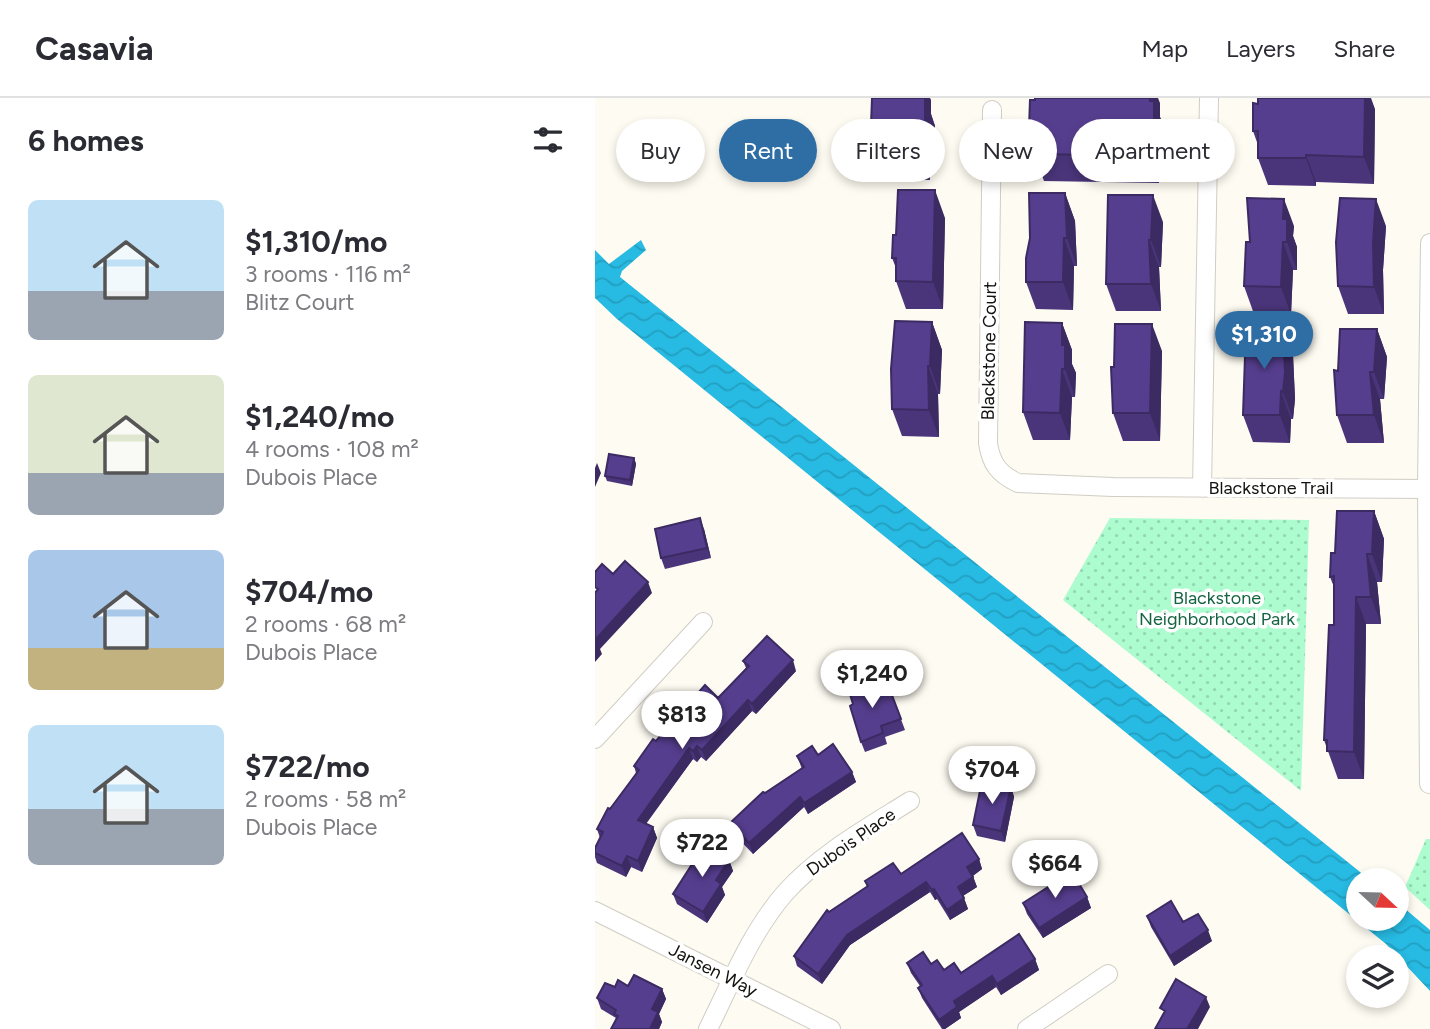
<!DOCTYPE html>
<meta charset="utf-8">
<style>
:root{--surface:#fff;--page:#f7f7f7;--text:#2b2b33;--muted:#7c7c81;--line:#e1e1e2;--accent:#2f6ea4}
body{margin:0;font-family:Figtree,sans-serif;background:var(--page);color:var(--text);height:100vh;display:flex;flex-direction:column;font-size:26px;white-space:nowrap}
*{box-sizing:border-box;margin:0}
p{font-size:23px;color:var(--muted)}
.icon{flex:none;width:38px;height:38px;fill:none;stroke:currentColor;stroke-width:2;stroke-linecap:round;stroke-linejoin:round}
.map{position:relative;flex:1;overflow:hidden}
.drawer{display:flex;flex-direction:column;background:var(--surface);width:595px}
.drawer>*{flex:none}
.hud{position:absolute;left:21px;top:21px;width:665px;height:63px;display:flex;gap:14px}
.needle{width:46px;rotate:112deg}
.buttons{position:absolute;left:751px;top:770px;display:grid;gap:14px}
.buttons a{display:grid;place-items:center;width:63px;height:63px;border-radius:50%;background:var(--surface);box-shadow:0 4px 10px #0003;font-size:35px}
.price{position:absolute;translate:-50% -60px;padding:0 16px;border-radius:24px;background:#fff;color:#222;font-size:23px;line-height:46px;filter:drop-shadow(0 2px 4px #0008)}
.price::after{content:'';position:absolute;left:50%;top:42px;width:21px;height:16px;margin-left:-10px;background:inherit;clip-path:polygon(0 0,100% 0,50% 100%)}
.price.current{background:var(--accent);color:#fff}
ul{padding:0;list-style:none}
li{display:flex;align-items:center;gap:21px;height:175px;padding:0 28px}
li span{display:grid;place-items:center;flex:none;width:196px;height:140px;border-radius:10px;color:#555}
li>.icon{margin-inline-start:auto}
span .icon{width:84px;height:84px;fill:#fffc;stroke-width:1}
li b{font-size:30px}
h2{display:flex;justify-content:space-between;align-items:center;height:84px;padding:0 28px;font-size:30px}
.pill{padding:0 24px;border-radius:32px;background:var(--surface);box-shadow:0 4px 10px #0003;font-size:24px;line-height:63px}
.pill.current{background:var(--accent);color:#fff}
header{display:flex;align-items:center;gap:42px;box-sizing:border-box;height:98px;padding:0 35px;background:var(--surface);border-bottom:2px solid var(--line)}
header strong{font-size:33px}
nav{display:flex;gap:38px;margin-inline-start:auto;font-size:24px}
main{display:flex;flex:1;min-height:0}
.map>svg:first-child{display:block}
.park{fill:url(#park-dots)}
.water{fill:url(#water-waves)}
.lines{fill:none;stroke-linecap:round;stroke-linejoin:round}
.street-casing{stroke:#d0cdc4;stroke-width:20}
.street{stroke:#fff;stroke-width:18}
.wall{fill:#4a357a}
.shaded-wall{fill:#3c2b63}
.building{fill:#563e8e;stroke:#3c2b63;stroke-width:2}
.labels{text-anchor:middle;stroke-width:7;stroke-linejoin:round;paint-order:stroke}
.street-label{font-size:18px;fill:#12110e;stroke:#fff}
.park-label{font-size:18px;fill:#146441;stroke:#fff}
</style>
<header>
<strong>Casavia</strong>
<nav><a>Map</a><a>Layers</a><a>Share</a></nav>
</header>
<main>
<section class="drawer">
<h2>6 homes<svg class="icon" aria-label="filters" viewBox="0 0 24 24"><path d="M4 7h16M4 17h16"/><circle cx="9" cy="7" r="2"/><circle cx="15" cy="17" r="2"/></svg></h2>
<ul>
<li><span style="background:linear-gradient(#bfe0f5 65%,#9aa5b1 0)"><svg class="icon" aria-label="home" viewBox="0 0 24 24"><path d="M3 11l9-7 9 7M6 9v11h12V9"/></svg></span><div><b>$1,310/mo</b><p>3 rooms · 116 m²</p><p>Blitz Court</p></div></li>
<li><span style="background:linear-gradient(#dfe7d0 70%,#9aa5b1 0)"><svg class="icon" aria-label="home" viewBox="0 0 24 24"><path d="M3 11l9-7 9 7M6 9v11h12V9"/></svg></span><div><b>$1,240/mo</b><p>4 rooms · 108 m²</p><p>Dubois Place</p></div></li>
<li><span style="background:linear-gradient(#a9c7e8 70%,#c2b280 0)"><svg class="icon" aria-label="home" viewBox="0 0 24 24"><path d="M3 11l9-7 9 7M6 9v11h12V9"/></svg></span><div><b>$704/mo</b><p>2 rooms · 68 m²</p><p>Dubois Place</p></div></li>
<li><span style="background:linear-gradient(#bfe0f5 60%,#9aa5b1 0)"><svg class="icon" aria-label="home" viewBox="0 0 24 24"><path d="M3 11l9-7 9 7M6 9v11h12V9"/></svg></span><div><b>$722/mo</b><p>2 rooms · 58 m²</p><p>Dubois Place</p></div></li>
</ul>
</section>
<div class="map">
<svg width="835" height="931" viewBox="0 0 835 931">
<defs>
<pattern id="park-dots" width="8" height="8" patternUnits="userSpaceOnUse" patternTransform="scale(1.75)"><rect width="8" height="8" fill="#acfccf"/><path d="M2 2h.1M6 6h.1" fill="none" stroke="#93d7b1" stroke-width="1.8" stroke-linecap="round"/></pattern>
<pattern id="water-waves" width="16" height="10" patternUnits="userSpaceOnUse" patternTransform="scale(1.75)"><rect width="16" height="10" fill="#27bae2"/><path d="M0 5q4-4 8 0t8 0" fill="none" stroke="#229fc1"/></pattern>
</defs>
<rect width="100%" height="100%" fill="#fefbf2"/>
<path class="park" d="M515 420 714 422 706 693 468 502Z
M831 741H835V812L810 789Z"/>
<path class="water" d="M46 142 51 152 27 173 25 179 775 782H763V821H802V804L835 832V893L791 846 22 221 0 200V152L14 166Z"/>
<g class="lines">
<defs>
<path id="street" d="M397 12 393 345C396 366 404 376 423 385L518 389 835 391
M607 390 614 0
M0 641 108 524
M834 686 832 390 835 145
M0 813 236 931
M113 931C136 885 156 834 190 795 225 756 272 730 315 703
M432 931 513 876"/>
</defs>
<use href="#street" class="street-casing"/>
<use href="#street" class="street"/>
</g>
<path class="wall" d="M277 0H335L336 16 340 28V56H335V82H286L275 54Z
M565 5V19L570 31 569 59H564V85L449 83 439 56V43L434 30Z
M780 11 779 86 721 84V88L673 87 663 60V47L658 33Z
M470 95 480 123 482 168H479L478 212 441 211 431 184Z
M350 120 348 211H311L301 183V170L297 160 301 137Z
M568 124 566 169H564L566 213H521L511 186Z
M699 128 698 138 702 149V172H698L696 216H659L649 188 655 144Z
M791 128 788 172 789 216H753L743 188Z
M337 224 347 252 345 296H343L344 339 307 338 297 311Z
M467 225 477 252V266L481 275 480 299H477L475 342H438L428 314Z
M688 229 698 257 700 301 698 321H696L695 345 658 344 648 317Z
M782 231 792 259 789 301H785L789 345H752L742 317 743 273Z
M567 253 565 343H528L518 315 519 269Z
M39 360 41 366 37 388 12 383 10 378Z
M779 413 789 441 787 484H782L786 526H771L769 681H743L729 642 739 527V489L735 479 740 455Z
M109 431 116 460 70 471 66 460Z
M148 563 201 573 161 616 157 613 111 663 106 659 102 664 98 661 51 726 58 729 62 740 47 774 36 769 31 779 2 765 0 759V750L5 740 2 731 41 675 39 668 61 643 123 600 151 570Z
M295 592 310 632 290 639 292 646 270 654 266 644 284 596Z
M223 657 257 674 261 684 213 716 209 709 158 756 138 735 135 725 170 695 207 671 202 658Z
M416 689 419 699 410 744 382 738 378 727Z
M384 761 387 771 378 778 382 789 368 798 373 811 355 822 342 801 340 802 335 794 255 847 227 886 202 868 199 858 234 814 272 789 270 783Z
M134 762 138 773 127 789 130 797 112 825 82 806 78 796Z
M492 799 496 810 448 840 432 816 428 805Z
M552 818 588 824 617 843 579 868 556 829Z
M440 861 444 872 406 897 401 889 364 914 366 920 350 931H347L327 900 323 890 325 888 316 875 312 865 336 866 349 872 366 875Z
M33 888 67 891 71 901 64 916 67 924 64 931H16L21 920 6 911 2 900 20 889Z"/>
<path class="shaded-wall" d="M326 0H335L336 2V16L340 28V56L330 29Z
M555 0H563L565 5V19L570 31 569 59 559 32Z
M770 0H776L780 11 779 86 769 59Z
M325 28 335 56V82L325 55Z
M554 32 564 59V85L554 58Z
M711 57 721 84V88L711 60Z
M340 92 350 120 348 211 338 184Z
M470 95 480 123 482 168 472 140Z
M558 97 568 124 566 169 556 142Z
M689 101 699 128 698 138 702 149V172L692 144 688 121Z
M781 101 791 128 788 172 789 216 779 189 778 145Z
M469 140 479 168 478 212 468 184Z
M554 142 564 169 566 213 556 186Z
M688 144 698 172 696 216 686 189Z
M337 224 347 252 345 296 335 268Z
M467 225 477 252V266L481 275 480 299 470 271 467 247Z
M557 226 567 253 565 343 555 315Z
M688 229 698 257 700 301 698 321 688 294Z
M782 231 792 259 789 301 779 274Z
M333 268 343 296 344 339 334 312Z
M467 271 477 299 475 342 465 315Z
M775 274 785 301 789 345 779 317Z
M686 293 696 321 695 345 685 317Z
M39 360 41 366 37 388 35 382Z
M2 365 6 375 0 389V370Z
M779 413 789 441 787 484 777 456Z
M105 420 109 431 116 460 112 450Z
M772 456 782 484 786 526 776 499Z
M53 484 57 495 5 551 7 556 0 564V542Z
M761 499 771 526 769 681 759 654Z
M198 562 201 573 161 616 157 606Z
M153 602 157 613 111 663 107 652Z
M102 648 106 659 102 664 98 653Z
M94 650 98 661 46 732 43 722Z
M257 674 261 684 213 716 209 705Z
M416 689 419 699 410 744 406 733Z
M205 699 209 709 158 756 154 745Z
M58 729 62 740 47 774 43 763Z
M32 758 36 769 31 779 27 768Z
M384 761 387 771 376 779 372 769Z
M134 762 138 773 127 789 130 797 112 825 108 814 121 782Z
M378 779 382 789 366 799 363 789Z
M331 784 335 794 255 847 227 886 223 876 252 837Z
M339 791 342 801 340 802 337 792Z
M492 799 496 810 448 840 444 830Z
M369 800 373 811 355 822 352 812Z
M613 832 617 843 579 868 575 858Z
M440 861 444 872 406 897 402 886Z
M397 878 401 889 364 914 366 920 350 931H348L344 922 359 903Z
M67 891 71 901 64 916 67 924 64 931H55L57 911Z
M611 899 615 909 603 931H592Z"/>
<path class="building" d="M277 0H330V29L325 28V55L275 54Z
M440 0H555V3H559V32H554V58L439 56 440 30H434L435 2H440Z
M663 0H770L769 59 711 57V60H663V33H658V5L663 6Z
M303 92H340L338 184 301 183V160H297L298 137H301Z
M434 95H470L472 140H469L468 184H431V160L435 140Z
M513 97H558L556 142H554L556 186H511Z
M652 100 689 101 688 121H692V144H688L686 189 649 188 651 144H655Z
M745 100 781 101 778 145 779 189 743 188 741 144Z
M300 223 337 224 335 268H333L334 312 297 311 296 271Z
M430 224 467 225V247H470V271H467L465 315 428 314Z
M520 226H557L555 315H518L516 269H519Z
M651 229H688L690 274 688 294 686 293 685 317H648Z
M745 231H782L779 274H775L779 317H742L739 272 743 273Z
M14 356 39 360 35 382 10 378Z
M742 413H779L777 456H772L776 499H761L759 654 732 653V642H729L734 527H739V478L735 479 736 455H740Z
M105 420 112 450 66 460 60 431Z
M30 463 53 484 0 542V495L3 491 0 489V474L7 466 18 476Z
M172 538 198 562 157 606 153 602 107 652 102 648 98 653 94 650 43 722 58 729 43 763 32 758 27 768 0 755V750L8 734 2 731 13 710 15 711 44 672 39 668 58 641 61 643 110 587 123 600 154 568 148 563Z
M280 583 284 596 295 592 306 621 286 628 288 635 266 644 255 608 258 606 254 593Z
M238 646 257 674 209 705 205 699 154 745 135 725 168 694 170 695 209 669 202 658 217 648 223 657Z
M387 683 416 689 406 733 378 727Z
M367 735 384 761 372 769 378 779 363 789 369 800 352 812 339 791 337 792 331 784 252 837 223 876 199 858 232 812 234 814 273 788 270 783 298 765 306 776Z
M110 746 134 762 121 782 126 786 108 814 78 796Z
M477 774 492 799 444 830 428 805Z
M576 803 588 824 603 816 613 832 575 858 552 818Z
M424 836 440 861 402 886 397 878 359 903 362 909 344 922 323 890 327 887 312 865 328 854 336 866 342 862 349 872 359 865 366 875Z
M39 877 67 891 57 911 63 914 55 931H16L23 918 19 916 21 912 2 900 10 885 20 889 23 882 33 888Z
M581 881 611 899 592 931H560L570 913 565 910Z"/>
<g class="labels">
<g class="street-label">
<text transform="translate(394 253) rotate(-89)" y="6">Blackstone Court</text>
<text x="676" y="396">Blackstone Trail</text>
<text transform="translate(256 744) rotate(-35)" y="6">Dubois Place</text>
<text transform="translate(118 872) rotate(27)" y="6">Jansen Way</text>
</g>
<g class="park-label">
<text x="622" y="506">Blackstone<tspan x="622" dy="21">Neighborhood Park</tspan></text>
</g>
</g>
</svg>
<div class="buttons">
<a><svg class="needle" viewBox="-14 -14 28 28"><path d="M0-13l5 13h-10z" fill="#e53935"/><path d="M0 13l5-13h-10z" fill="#7c7c81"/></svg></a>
<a><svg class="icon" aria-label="layers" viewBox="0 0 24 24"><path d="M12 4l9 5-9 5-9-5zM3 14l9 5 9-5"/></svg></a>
</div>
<b class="price current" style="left:669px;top:273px">$1,310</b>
<b class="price" style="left:277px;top:612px">$1,240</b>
<b class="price" style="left:87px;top:653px">$813</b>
<b class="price" style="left:397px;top:708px">$704</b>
<b class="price" style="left:107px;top:781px">$722</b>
<b class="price" style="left:460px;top:802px">$664</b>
<div class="hud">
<a class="pill">Buy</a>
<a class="pill current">Rent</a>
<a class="pill">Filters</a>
<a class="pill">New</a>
<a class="pill">Apartment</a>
</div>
</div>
</main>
